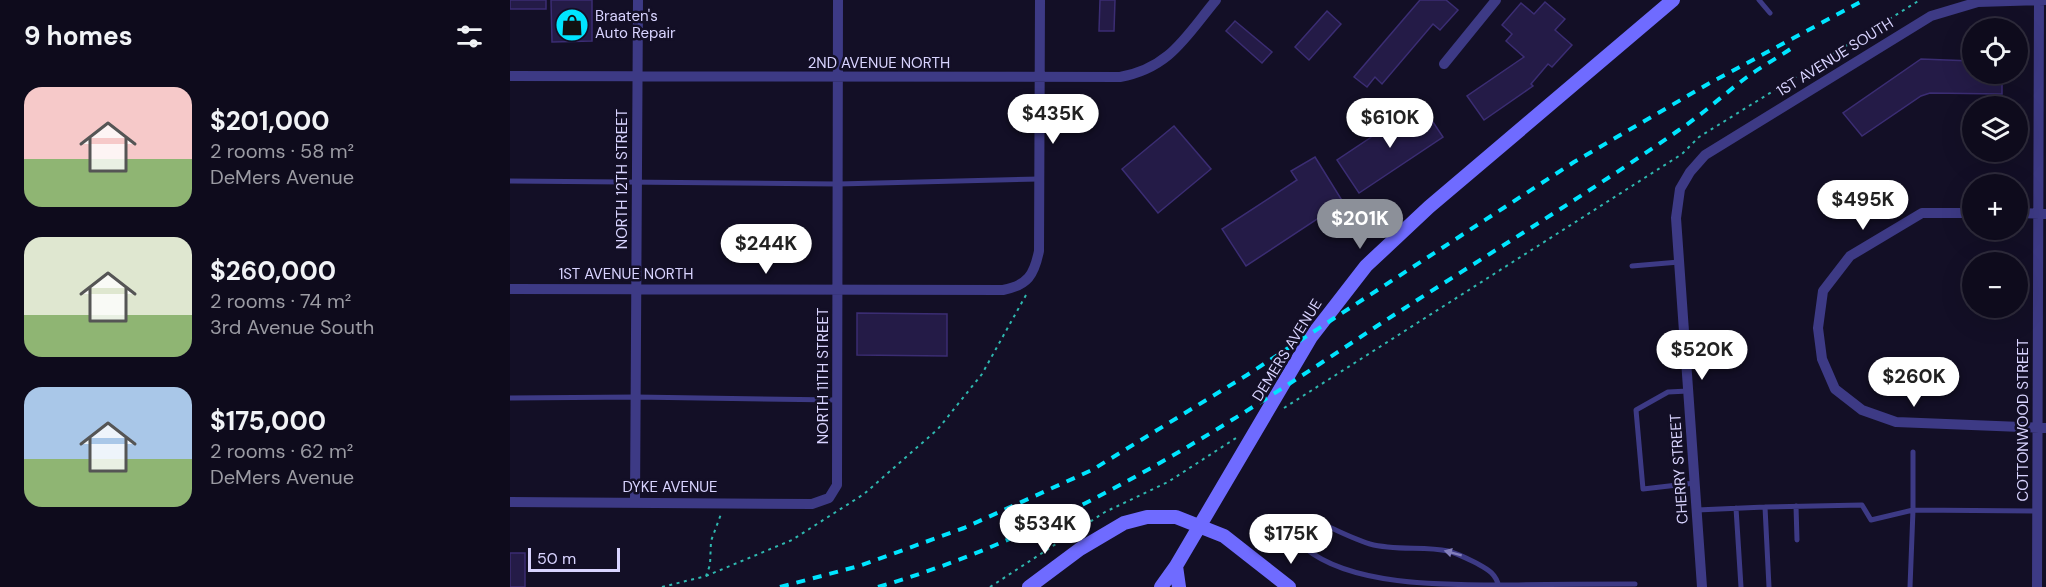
<!DOCTYPE html>
<meta charset="utf-8">
<style>
:root{--surface:#0e0b1c;--page:#171425;--text:#f1f3f6;--muted:#9b9ba3;--line:#2e2b3b;--accent:#8c9099}
body{margin:0;font-family:"DM Sans",sans-serif;background:var(--page);color:var(--text);height:100vh;display:flex;flex-direction:column;font-size:22px;white-space:nowrap}
*{box-sizing:border-box;margin:0}
p{font-size:20px;color:var(--muted)}
.icon{flex:none;width:33px;height:33px;fill:none;stroke:currentColor;stroke-width:2;stroke-linecap:round;stroke-linejoin:round}
.map{position:relative;flex:1;overflow:hidden}
.sheet{display:flex;flex-direction:column;background:var(--surface);width:510px}
.sheet>*{flex:none}
.buttons{position:absolute;left:1452px;top:18px;display:grid;gap:12px}
.buttons a{display:grid;place-items:center;width:66px;height:66px;border-radius:50%;background:var(--surface);box-shadow:0 6px 24px #0002,0 0 0 2px var(--line);font-size:30px}
.scale{position:absolute;left:18px;bottom:15px;width:92px;box-sizing:border-box;padding-left:6px;border:3px solid #d9d4ff;border-top:0;font-size:16px;line-height:21px;white-space:nowrap;color:#d9d4ff;-webkit-text-stroke:4px #130f26;paint-order:stroke}
.price{position:absolute;translate:-50% -51px;padding:0 14px;border-radius:21px;background:#fff;color:#222;font-size:20px;line-height:39px;filter:drop-shadow(0 2px 3px #0008)}
.price::after{content:'';position:absolute;left:50%;top:36px;width:18px;height:14px;margin-left:-9px;background:inherit;clip-path:polygon(0 0,100% 0,50% 100%)}
.price.selected{background:var(--accent);color:#fff}
ul{padding:0;list-style:none}
li{display:flex;align-items:center;gap:18px;height:150px;padding:0 24px}
li span{display:grid;place-items:center;flex:none;width:168px;height:120px;border-radius:18px;color:#555}
li>.icon{margin-inline-start:auto}
span .icon{width:72px;height:72px;fill:#fffc;stroke-width:1}
li b{font-size:26px}
h2{display:flex;justify-content:space-between;align-items:center;height:72px;padding:0 24px;font-size:26px}
main{display:flex;flex:1;min-height:0}
.map>svg:first-child{display:block}
.building{fill:#241b47;stroke:#3b2d73;stroke-width:1.5}
.lines{fill:none;stroke-linecap:round;stroke-linejoin:round}
.path{stroke:#2fb8b0;stroke-width:2;stroke-dasharray:3 4.5;stroke-linecap:butt}
.service{stroke:#3d3a85;stroke-width:5}
.minor{stroke:#3d3a85;stroke-width:10}
.secondary{stroke:#6f6bff;stroke-width:14}
.rail{stroke:#00e5ff;stroke-width:4;stroke-dasharray:9 8;stroke-linecap:butt}
.oneway{fill:#837fbc}
.labels{text-anchor:middle;stroke-width:5;stroke-linejoin:round;paint-order:stroke}
.poi-label{font-size:15px;fill:#d9d4ff;stroke:#130f26;text-anchor:start}
.street-label{font-size:15px;fill:#d9d4ff;stroke:#130f26}
</style>
<main>
<section class="sheet">
<h2>9 homes<svg class="icon" aria-label="filters" viewBox="0 0 24 24"><path d="M4 7h16M4 17h16"/><circle cx="9" cy="7" r="2"/><circle cx="15" cy="17" r="2"/></svg></h2>
<ul>
<li><span style="background:linear-gradient(#f6c9c9 60%,#8fb573 0)"><svg class="icon" aria-label="home" viewBox="0 0 24 24"><path d="M3 11l9-7 9 7M6 9v11h12V9"/></svg></span><div><b>$201,000</b><p>2 rooms · 58 m²</p><p>DeMers Avenue</p></div></li>
<li><span style="background:linear-gradient(#dfe7d0 65%,#8fb573 0)"><svg class="icon" aria-label="home" viewBox="0 0 24 24"><path d="M3 11l9-7 9 7M6 9v11h12V9"/></svg></span><div><b>$260,000</b><p>2 rooms · 74 m²</p><p>3rd Avenue South</p></div></li>
<li><span style="background:linear-gradient(#a9c7e8 60%,#8fb573 0)"><svg class="icon" aria-label="home" viewBox="0 0 24 24"><path d="M3 11l9-7 9 7M6 9v11h12V9"/></svg></span><div><b>$175,000</b><p>2 rooms · 62 m²</p><p>DeMers Avenue</p></div></li>
</ul>
</section>
<div class="map">
<svg width="1536" height="587" viewBox="0 0 1536 587">
<rect width="100%" height="100%" fill="#130f26"/>
<path class="building" d="M0 0H36V9H0Z
M41 0H82V41L42 42Z
M590 0H605L604 31H589Z
M910 0H936L948 10 930 30 923 24 872 84 865 77 857 87 844 77Z
M1035 2 1055 19 1045 30 1062 45 1042 67 1038 64 1021 84 1023 86 974 120 957 96 1014 57 996 41 1002 34 992 25 1011 3 1024 14Z
M817 11 831 24 799 60 785 47Z
M725 21 762 52 752 63 716 31Z
M1411 59 1462 61V74H1492V94L1420 93 1411 96 1352 136 1333 113Z
M911 104 933 137 849 193 827 160Z
M664 126 701 169 648 213 612 169Z
M805 157 833 202 736 266 712 229 787 180 781 171Z
M347 313 437 314V356L347 355Z
M0 553H15V587H0Z"/>
<g class="lines">
<path class="path" d="M774 408 1172 154 1189 137 1410 0
M196 576 282 540 354 494 428 429 472 374 516 295
M152 587 196 576 200 565 201 541 211 514
M480 587 595 512 658 482 726 438"/>
<path class="service" d="M1249 0 1260 13
M0 181 328 184 529 179
M1122 266 1169 262
M1178 391 1158 392 1126 410 1133 489 1185 483
M0 398 126 397 327 400
M1286 506 1287 540
M1226 508 1231 587
M1187 510 1255 507
M989 587C986 574 979 570 968 564 958 559 949 554 938 551 914 546 885 551 860 544 844 539 828 531 813 524L795 548C842 587 939 585 1001 585 1043 584 1084 584 1125 584
M1259 587 1255 507 1352 505 1361 520 1403 510V452
M1400 587 1403 510 1528 511"/>
<path class="minor" d="M934 64 986 0
M0 76 610 77C660 68 676 36 706 0
M1462 213H1412L1340 256 1313 291 1308 328 1312 359 1325 389 1352 410 1386 422 1536 428
M1508 213 1536 214
M0 289 493 290C518 285 524 275 529 251L530 0
M0 502 302 504 319 498 327 485 328 0
M125 502 128 0
M1192 587 1166 218 1170 189 1180 172 1195 155 1421 16 1468 2 1536 0
M1527 587 1529 0"/>
<path class="secondary" d="M666 566 669 587
M519 587 570 549 614 523 637 517H666L714 536 779 587
M651 587 666 566 801 337 856 266 919 207 1163 0"/>
<path class="rail" d="M270 587 349 566 454 528 582 470 737 375 1064 162 1198 84 1354 0
M368 587C549 534 708 432 864 328 965 262 1070 199 1169 130 1193 114 1214 94 1237 77 1251 67 1267 58 1282 48"/>
</g>
<defs><path id="oneway-solid" d="M-6-.8H1V-3.2L6.5 0L1 3.2V.8H-6Z" transform="scale(1.5)"/></defs>
<use class="oneway" href="#oneway-solid" transform="translate(943 553) rotate(-165)"/>
<defs>
<symbol id="shop-disc" viewBox="-11 -11 22 22"><circle r="9.5" fill="#00e5ff" stroke="#130f26"/><path d="M-5-2.5h2.3a2.7 3.5 0 0 1 5.4 0H5L5.5 6h-11ZM-1.5-2.5h3a1.5 2.3 0 0 0-3 0Z" fill="#111"/></symbol>
</defs>
<g fill-rule="evenodd">
<use href="#shop-disc" x="43" y="6" width="38" height="38"/>
</g>
<g class="labels">
<g class="poi-label">
<text x="85" y="21">Braaten's<tspan x="85" dy="17">Auto Repair</tspan></text>
</g>
<g class="street-label">
<text transform="translate(1325 57) rotate(-32)" y="5">1ST AVENUE SOUTH</text>
<text x="369" y="68">2ND AVENUE NORTH</text>
<text transform="translate(112 179) rotate(-90)" y="5">NORTH 12TH STREET</text>
<text x="116" y="279">1ST AVENUE NORTH</text>
<text transform="translate(777 350) rotate(-58)" y="5">DEMERS AVENUE</text>
<text transform="translate(313 376) rotate(-90)" y="5">NORTH 11TH STREET</text>
<text transform="translate(1513 420) rotate(-90)" y="5">COTTONWOOD STREET</text>
<text transform="translate(1169 469) rotate(-94)" y="5">CHERRY STREET</text>
<text x="160" y="492">DYKE AVENUE</text>
</g>
</g>
</svg>
<div class="buttons">
<a><svg class="icon" aria-label="locate" viewBox="0 0 24 24"><circle cx="12" cy="12" r="6"/><path d="M12 2v4M12 18v4M2 12h4M18 12h4"/></svg></a>
<a><svg class="icon" aria-label="layers" viewBox="0 0 24 24"><path d="M12 4l9 5-9 5-9-5zM3 14l9 5 9-5"/></svg></a>
<a>+</a>
<a>−</a>
</div>
<div class="scale">50 m</div>
<b class="price" style="left:543px;top:145px">$435K</b>
<b class="price" style="left:880px;top:149px">$610K</b>
<b class="price" style="left:1353px;top:231px">$495K</b>
<b class="price selected" style="left:850px;top:250px">$201K</b>
<b class="price" style="left:256px;top:275px">$244K</b>
<b class="price" style="left:1192px;top:381px">$520K</b>
<b class="price" style="left:1404px;top:408px">$260K</b>
<b class="price" style="left:535px;top:555px">$534K</b>
<b class="price" style="left:781px;top:565px">$175K</b>
</div>
</main>
